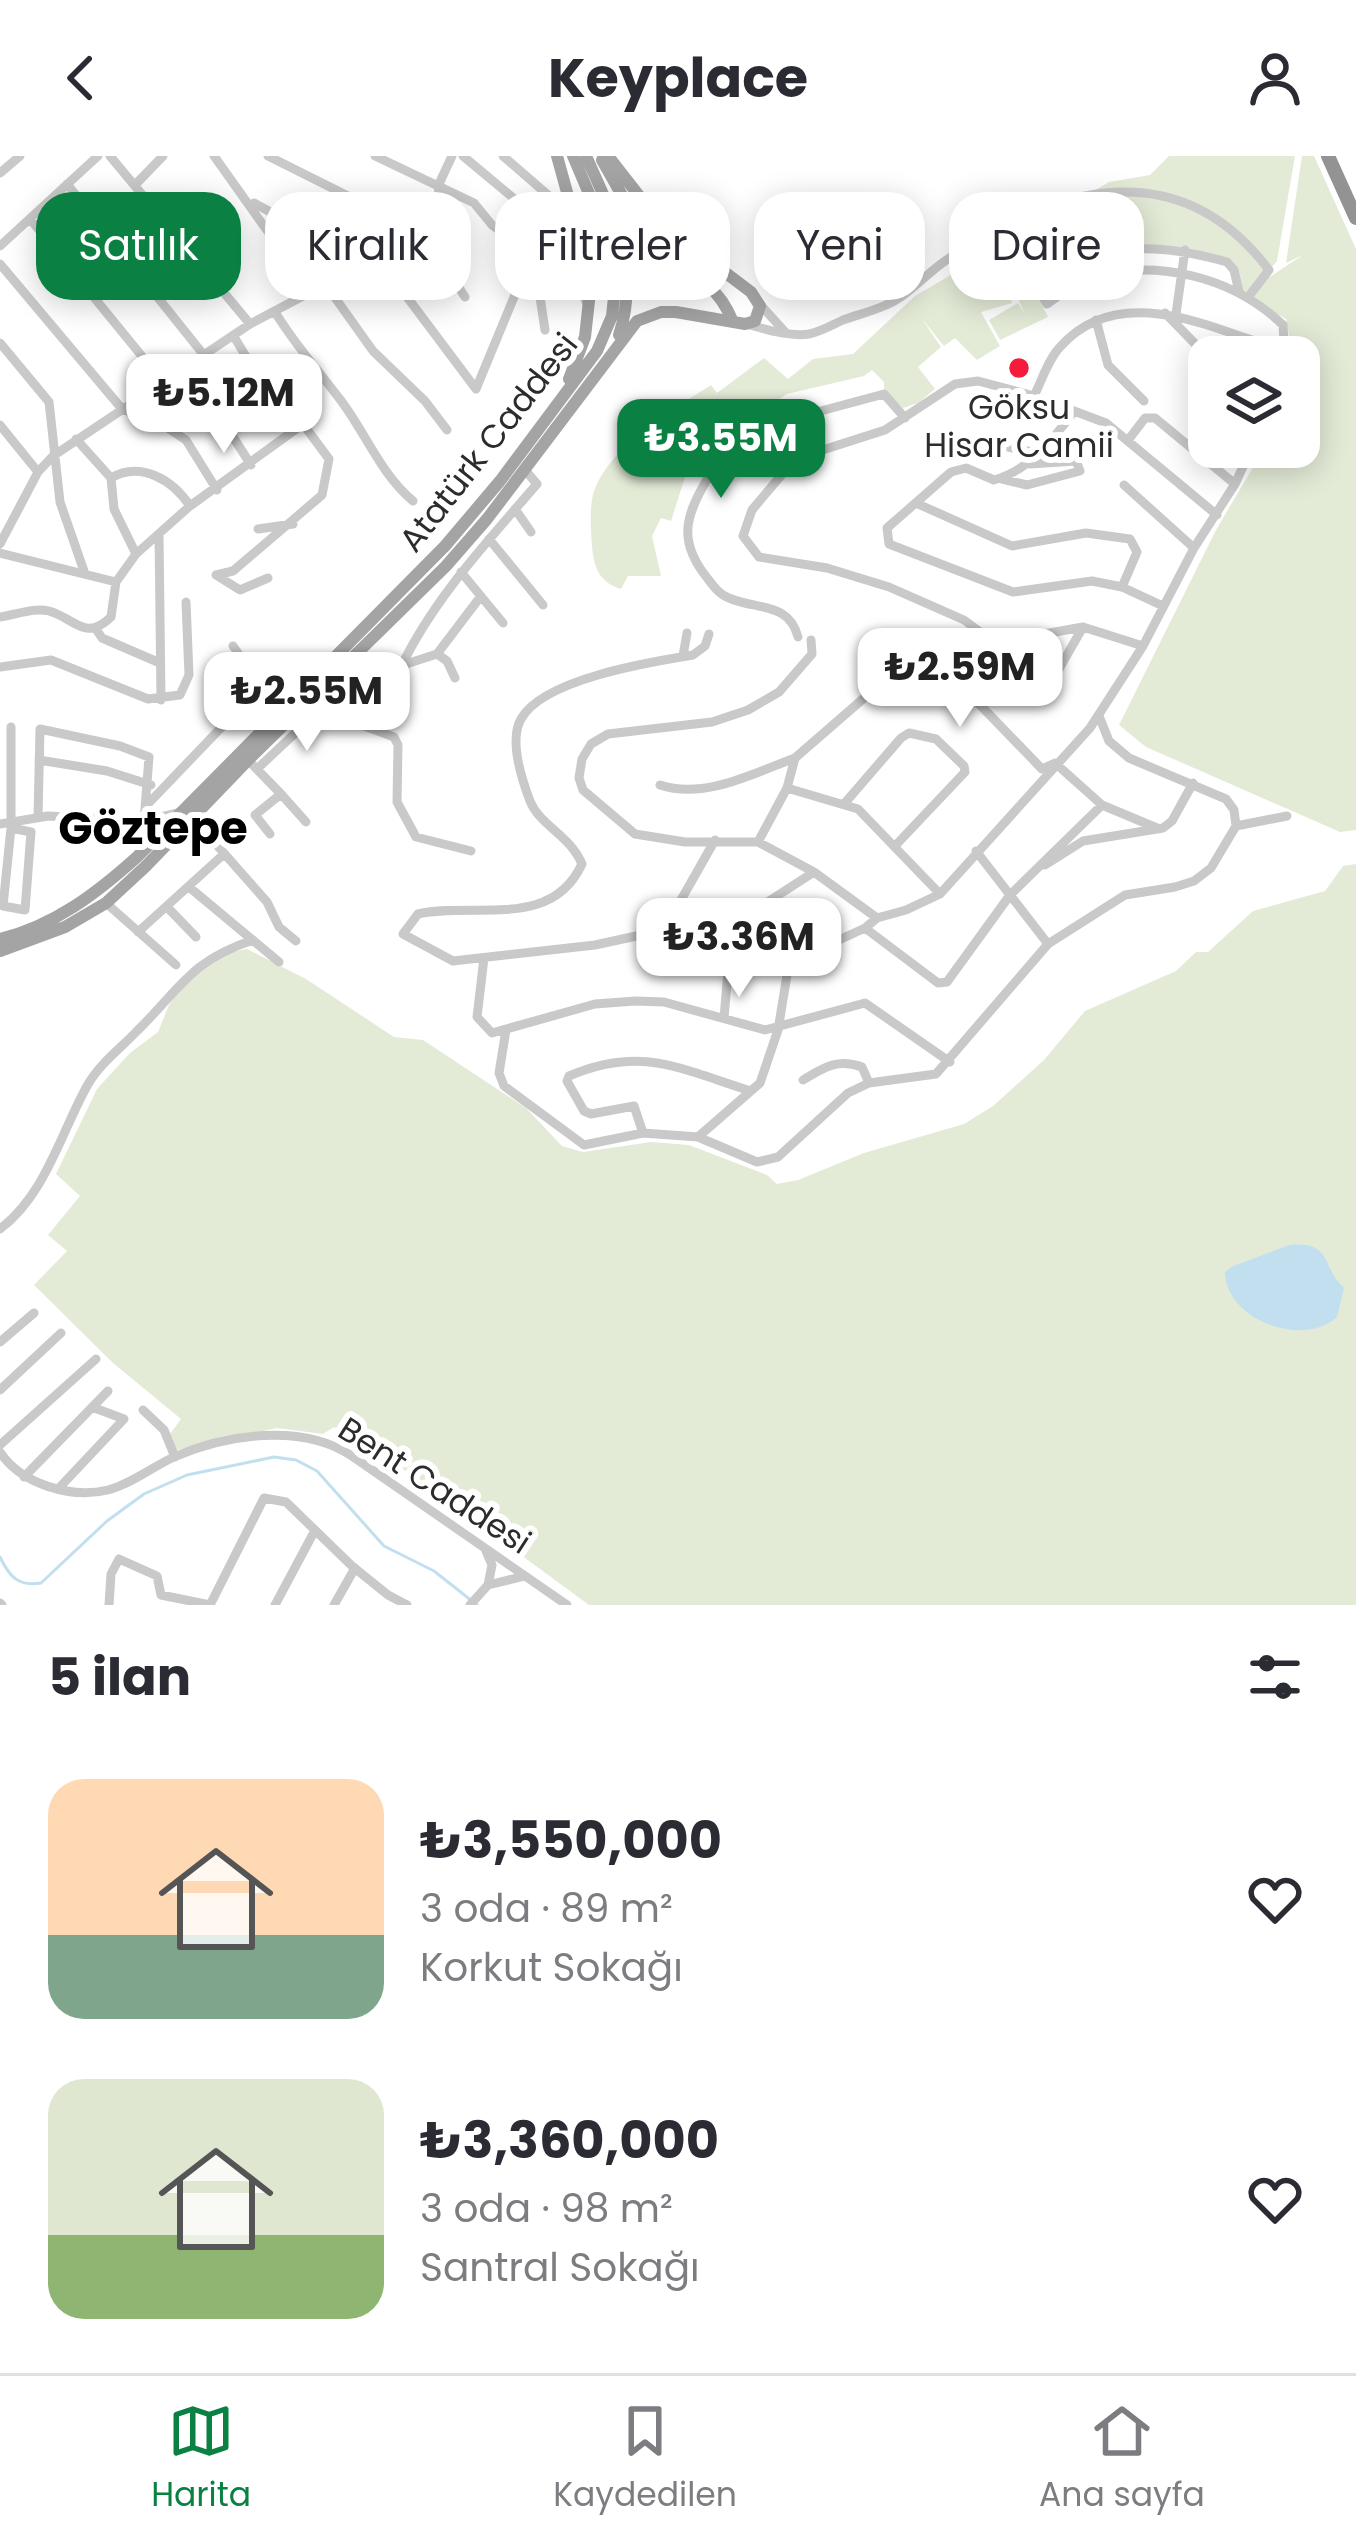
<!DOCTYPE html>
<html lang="tr">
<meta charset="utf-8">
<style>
:root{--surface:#fff;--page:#f2f2f3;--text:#2b2b33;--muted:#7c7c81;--line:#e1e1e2;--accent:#0b8043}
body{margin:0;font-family:Poppins,sans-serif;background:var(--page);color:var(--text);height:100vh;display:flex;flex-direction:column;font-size:45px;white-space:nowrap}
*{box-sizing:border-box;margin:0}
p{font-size:39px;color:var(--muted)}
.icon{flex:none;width:66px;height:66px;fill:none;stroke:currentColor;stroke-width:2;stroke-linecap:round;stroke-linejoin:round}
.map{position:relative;height:1449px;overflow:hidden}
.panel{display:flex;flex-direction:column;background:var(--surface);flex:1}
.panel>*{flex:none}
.guide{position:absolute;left:36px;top:36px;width:1284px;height:108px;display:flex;gap:24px}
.controls{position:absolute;left:1188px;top:180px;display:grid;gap:24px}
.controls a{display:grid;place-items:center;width:132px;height:132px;border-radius:24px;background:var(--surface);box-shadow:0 6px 30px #0003;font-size:60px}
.price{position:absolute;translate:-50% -102px;padding:0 27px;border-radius:24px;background:#fff;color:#222;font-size:39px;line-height:78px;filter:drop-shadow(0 3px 6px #0008)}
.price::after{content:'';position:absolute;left:50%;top:72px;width:36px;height:27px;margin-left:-18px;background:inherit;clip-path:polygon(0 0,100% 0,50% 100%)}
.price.current{background:var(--accent);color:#fff}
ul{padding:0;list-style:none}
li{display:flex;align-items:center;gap:36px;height:300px;padding:0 48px}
li span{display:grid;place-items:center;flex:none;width:336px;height:240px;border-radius:36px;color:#555}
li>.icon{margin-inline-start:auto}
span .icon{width:144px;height:144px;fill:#fffc;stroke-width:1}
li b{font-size:51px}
h2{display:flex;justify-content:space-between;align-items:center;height:144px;padding:0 48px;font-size:51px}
.pill{padding:0 42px;border-radius:36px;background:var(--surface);box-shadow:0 6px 30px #0003;font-size:42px;line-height:108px}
.pill.current{background:var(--accent);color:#fff}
header{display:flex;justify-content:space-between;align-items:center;height:156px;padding:0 48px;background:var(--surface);font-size:54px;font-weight:700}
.tabs{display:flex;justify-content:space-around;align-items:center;height:168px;border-top:3px solid var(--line);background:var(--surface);font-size:33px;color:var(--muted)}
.tabs a{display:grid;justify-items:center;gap:6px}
.tabs .current{color:var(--accent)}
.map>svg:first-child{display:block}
.green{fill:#e3ebd7}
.water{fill:#c1dfee}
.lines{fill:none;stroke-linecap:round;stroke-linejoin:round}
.stream{stroke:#c1dfee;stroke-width:3}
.major-tunnel{stroke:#d5d5d5;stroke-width:12;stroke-dasharray:12 6;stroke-linecap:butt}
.minor{stroke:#c9c9c9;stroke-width:9}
.major{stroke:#a4a4a4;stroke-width:12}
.highway{stroke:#939393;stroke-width:14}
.major-bridge{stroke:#a4a4a4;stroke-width:12}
.poi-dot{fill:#f51b3b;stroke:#fff;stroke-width:4.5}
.labels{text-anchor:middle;stroke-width:12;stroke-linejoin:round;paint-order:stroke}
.poi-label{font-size:33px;fill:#2c2c2c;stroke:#fff}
.street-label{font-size:33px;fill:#2c2c2c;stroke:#fff}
.district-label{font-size:45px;font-weight:bold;fill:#000;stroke:#fff}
</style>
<header><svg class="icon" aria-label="back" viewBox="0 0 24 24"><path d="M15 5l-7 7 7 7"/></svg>Keyplace<svg class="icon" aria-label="person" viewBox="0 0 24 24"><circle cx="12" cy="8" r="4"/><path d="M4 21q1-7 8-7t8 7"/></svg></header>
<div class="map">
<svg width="1356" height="1449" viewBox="0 0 1356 1449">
<rect width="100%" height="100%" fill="#fff"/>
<path class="green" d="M1169 0H1295L1277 105 1253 132 1303 99 1286 107 1302 0H1314L1356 93V674L1340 676 1146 591 1119 569 1216 374 1265 291H1299V201H1293L1286 163 1240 136 1226 103C1182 90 1130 81 1085 98 1058 107 1035 126 1009 137L1012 147 981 156 1000 190 977 204 955 182 944 190 922 163 941 191 918 211 935 233 918 247 903 252 884 235V226L872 214 864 220 787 238 712 286 697 300 685 321 671 365 661 362 652 380 661 420H628L621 433C600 427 594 412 592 391 591 376 589 350 594 335 611 289 672 254 711 229L717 237 764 202 788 223 813 203 853 198 915 140 1109 26 1150 19Z
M1032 130 1048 161 1000 184 989 164 1018 147 1025 158 1016 138Z
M1356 708V1449H589L412 1319 334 1271 323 1278 277 1272 177 1294 170 1278 181 1263 113 1207 34 1129 67 1095 48 1079 80 1040 56 1018 97 933 130 897 158 876 169 849 186 824 226 797 247 793 306 823 394 881 423 884 526 952 562 990 583 996 651 986 689 989 767 1019 777 1028 798 1024 864 997 964 968 993 950 1044 904 1085 855 1176 815 1196 796H1208L1253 755 1325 735 1343 710Z"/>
<path class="water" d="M1289 1089C1333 1085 1321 1111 1344 1132L1337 1161C1303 1193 1225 1163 1225 1116L1231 1111Z"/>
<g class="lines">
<path class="stream" d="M0 1401C9 1420 18 1431 41 1427L107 1365 144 1338 187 1319 274 1301 296 1304 317 1315 384 1390 434 1415 477 1449"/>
<path class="major-tunnel" d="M593 108 616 90 645 86"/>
<path class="minor" d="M110 0 250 168
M214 0 271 80 299 141
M268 0 384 58 409 78
M375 0 474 47 492 69 516 86 526 112 476 233 377 101
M463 0 548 71
M503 0 556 46
M0 17 20 0
M67 28 203 198
M135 29 163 0
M438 30 452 0
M254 47 365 108
M30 63 163 226
M418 75C438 92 450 119 465 141
M0 90 98 0
M0 108 122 253 160 267 186 284 217 334
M526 112 580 132 586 146
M536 115 545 174
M326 129 373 195 425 245 447 274
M1239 136 1234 114 1227 106C1153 85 1105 86 1039 128L1038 134 1047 148C1059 140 1073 128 1088 123 1155 101 1233 121 1283 169L1285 201
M758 146 785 176
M275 156C295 189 319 215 342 246 367 280 381 318 413 345
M1165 157 1209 202
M1176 158 1185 94
M1096 164 1108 209 1144 245
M746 168C765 173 789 181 809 178 820 176 832 169 843 164 857 159 873 155 886 149 908 140 926 118 945 105 1063 23 1183 0 1269 114L1249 140
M233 179 290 274
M0 187 49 246 60 346 85 418
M187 209 251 309
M1034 240C1042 224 1048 204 1060 191 1121 122 1217 175 1287 196
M1073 257C1051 285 1030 314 994 324L966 312 951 316 887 372 889 388 1013 436 1092 425 1122 431 1163 450
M0 269 38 316
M76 283 111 322 114 353 136 398
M1129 283 1145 262H1155L1235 328
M961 287 975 284 1041 298
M111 322C140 305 172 323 190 350
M1002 323 1027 329 1080 315 1076 305 1030 308
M1124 329 1194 392
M918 348 1012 390 1086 377 1130 383 1137 396 1122 431
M515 353 531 376
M258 373 293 368
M159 378 161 544
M489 383 543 449
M0 388 38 316 53 300 250 168 377 101 409 78 418 75 441 51 438 30
M0 397 116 426
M461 416 503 467
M0 461C16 459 34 451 49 455 76 463 85 486 111 461L116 426 136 398 190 350 303 268 329 303 322 339 233 415 216 419 240 434 268 422
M96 473 102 482 160 507
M709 478 705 490 693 499C650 506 543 523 521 563 509 584 522 624 530 645 540 670 570 679 582 708 551 775 474 745 418 758L403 778 453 805 595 789 664 774 715 684
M798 481C789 446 757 454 729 442 720 439 714 431 708 423 677 385 685 360 709 320L791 263 884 238 905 262
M811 484 812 498 779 536 748 554 712 566 608 578 591 588 582 603 579 622 583 634 635 678 685 686H758L814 716 877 762
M233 490 280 556
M1143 490 1083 471 1044 478H983L964 464 889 431 827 412 759 401 743 380 752 354 789 310 804 300 885 274 955 228 978 225 1034 240 1106 267 1217 359
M437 498 481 440
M683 500 687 477
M406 508 437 498 447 505 455 522
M0 511 51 504 148 543 180 539 189 519 186 446
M957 525 1042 613 1055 607 1102 649 1157 672
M312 537 340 561 394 581 398 589 397 646 416 681 471 695
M1044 539 1083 471
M379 574C386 553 392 530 401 511 434 442 488 385 537 328L525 314
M39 604 107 615 151 629
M248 604 281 638 255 659 270 678
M257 613 325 549
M660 629C704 644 754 617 795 602
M787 632 858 653 940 738
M281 638 306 666
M844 648 901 582 909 577 936 583 964 610 965 616 895 690
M146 650 260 531
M38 661 40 573 120 590 149 601 144 665
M0 668 48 660 144 665 182 656 192 661 267 746 279 771 296 785
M1236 670 1287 660
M11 672 31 676 25 754 3 750 11 672V571
M758 686 787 632 795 602 902 509
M976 695 1048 788
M1045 709 1083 685 1163 672 1172 665 1193 627
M189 731 279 806
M106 747 176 809
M167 751 196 781
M865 772 938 827 947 826 1010 739 1102 649
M138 776 224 698
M484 802 477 861 492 877 595 848 635 845 664 846 765 874 865 847 950 906
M724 862 732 769 814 716
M506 874 499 917 504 930 584 989 643 977 698 981 757 1006 778 1001 848 937 869 927 936 918 1048 788 1125 739 1175 731 1194 725 1211 712 1236 670 1234 654 1226 643 1129 602 1109 585 1099 560
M803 924C823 912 837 902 862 911L869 927
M643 977 634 950 591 958 584 955 567 925 569 920C642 889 680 913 751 935
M698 981 760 927 778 874 789 807 865 772 877 762 906 754 940 738 1090 572 1143 490 1194 392 1235 328 1252 291
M0 1073C45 1039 60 979 87 930 99 908 120 893 137 875 181 832 190 805 253 784
M0 1186 34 1157
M0 1234 61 1177
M143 1254 164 1274 175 1301
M0 1289 96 1203
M0 1296C21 1328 71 1343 108 1334 131 1328 152 1311 174 1301 227 1278 302 1267 352 1300L567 1449
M24 1321 108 1235
M59 1332 124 1263 92 1251
M486 1395 492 1409 488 1429 525 1420
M0 1447 2 1449
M109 1449 111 1418 119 1403 157 1420 161 1439 210 1449 264 1342 286 1346 352 1410 388 1439 407 1449
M275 1449 314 1376
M334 1449 355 1412
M470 1449 488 1429"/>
<path class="major" d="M557 0 573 58
M586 0C613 61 641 112 619 179
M602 4 640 71
M646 86 688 98
M667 113C699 115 721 136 733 166
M569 223 585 181 593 108
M0 783C54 770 97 737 137 701L445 390 500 325 597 195 612 160 617 114 610 87 573 0
M0 795 65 771 106 747 146 710 248 604 446 410 487 363 637 165 661 156H676L745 168 755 165 760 150 751 136 661 68 608 0"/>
<path class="highway" d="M1328 0 1356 62"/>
<path class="major-bridge" d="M573 58C585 131 604 118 667 113
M601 109C627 114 644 97 640 71"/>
</g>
<circle class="poi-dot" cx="1019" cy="212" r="12"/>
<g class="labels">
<g class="poi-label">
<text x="1019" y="263">Göksu<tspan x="1019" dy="38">Hisar Camii</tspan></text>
</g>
<g class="street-label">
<text transform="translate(488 286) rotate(-52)" y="12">Atatürk Caddesi</text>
<text transform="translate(435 1329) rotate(33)" y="12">Bent Caddesi</text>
</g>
<g class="district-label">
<text x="153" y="688">Göztepe</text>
</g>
</g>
</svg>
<div class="controls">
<a><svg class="icon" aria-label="layers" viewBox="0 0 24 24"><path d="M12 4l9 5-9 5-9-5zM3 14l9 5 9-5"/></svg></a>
</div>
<b class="price" style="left:224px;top:300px">₺5.12M</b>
<b class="price current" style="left:721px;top:345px">₺3.55M</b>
<b class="price" style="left:960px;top:574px">₺2.59M</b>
<b class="price" style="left:307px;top:598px">₺2.55M</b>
<b class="price" style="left:739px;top:844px">₺3.36M</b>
<div class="guide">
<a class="pill current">Satılık</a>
<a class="pill">Kiralık</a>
<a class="pill">Filtreler</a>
<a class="pill">Yeni</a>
<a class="pill">Daire</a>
</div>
</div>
<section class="panel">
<h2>5 ilan<svg class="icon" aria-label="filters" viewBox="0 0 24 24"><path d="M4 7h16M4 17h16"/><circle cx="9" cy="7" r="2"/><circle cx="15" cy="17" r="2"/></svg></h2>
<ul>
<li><span style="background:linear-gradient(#ffd9b3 65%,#7fa58c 0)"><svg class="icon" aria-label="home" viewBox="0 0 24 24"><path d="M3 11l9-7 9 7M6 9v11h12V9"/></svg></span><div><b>₺3,550,000</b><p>3 oda · 89 m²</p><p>Korkut Sokağı</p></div><svg class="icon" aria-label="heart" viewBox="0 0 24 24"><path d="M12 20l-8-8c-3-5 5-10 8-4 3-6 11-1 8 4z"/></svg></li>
<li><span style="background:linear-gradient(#dfe7d0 65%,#8fb573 0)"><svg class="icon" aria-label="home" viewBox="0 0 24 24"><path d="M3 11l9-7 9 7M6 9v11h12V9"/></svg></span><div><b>₺3,360,000</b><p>3 oda · 98 m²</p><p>Santral Sokağı</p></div><svg class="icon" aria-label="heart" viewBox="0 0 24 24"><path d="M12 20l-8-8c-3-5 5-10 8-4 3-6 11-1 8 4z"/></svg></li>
</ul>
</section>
<nav class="tabs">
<a class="current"><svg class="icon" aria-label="map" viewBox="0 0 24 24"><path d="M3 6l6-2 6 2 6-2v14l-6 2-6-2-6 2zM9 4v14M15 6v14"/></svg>Harita</a>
<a><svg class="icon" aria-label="saved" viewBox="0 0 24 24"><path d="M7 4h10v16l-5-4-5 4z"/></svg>Kaydedilen</a>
<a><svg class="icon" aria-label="home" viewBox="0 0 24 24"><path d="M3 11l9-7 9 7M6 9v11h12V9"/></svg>Ana sayfa</a>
</nav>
